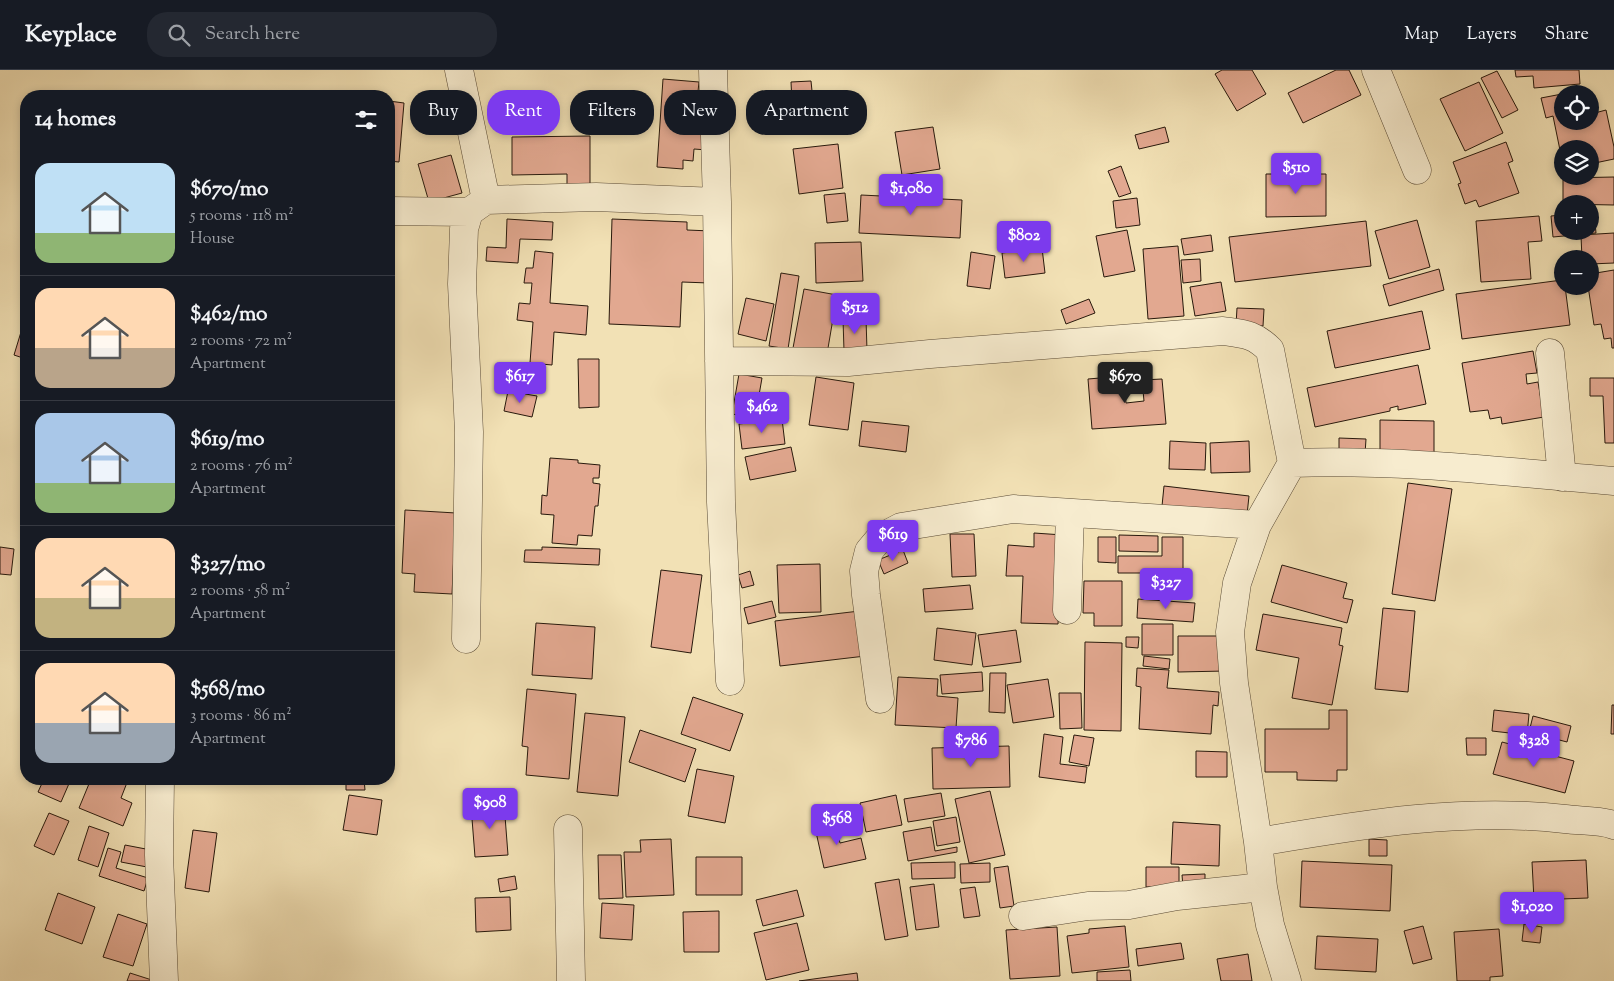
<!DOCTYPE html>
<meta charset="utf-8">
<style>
:root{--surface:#171b24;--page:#242831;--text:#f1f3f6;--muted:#9ea1a6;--line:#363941;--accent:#7c3aed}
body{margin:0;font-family:"Sorts Mill Goudy",serif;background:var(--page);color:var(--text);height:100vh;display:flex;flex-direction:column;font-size:19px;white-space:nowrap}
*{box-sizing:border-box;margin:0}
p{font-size:16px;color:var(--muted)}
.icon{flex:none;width:28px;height:28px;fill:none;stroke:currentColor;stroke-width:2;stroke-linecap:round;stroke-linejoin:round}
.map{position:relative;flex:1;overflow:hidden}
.details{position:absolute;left:20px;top:20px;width:375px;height:695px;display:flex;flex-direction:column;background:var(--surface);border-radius:20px;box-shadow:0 2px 8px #0003}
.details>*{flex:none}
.top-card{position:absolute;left:410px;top:20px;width:475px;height:45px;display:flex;gap:10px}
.buttons{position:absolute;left:1554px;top:15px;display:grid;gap:10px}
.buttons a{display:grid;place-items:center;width:45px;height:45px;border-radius:50%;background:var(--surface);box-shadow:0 2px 8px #0003;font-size:25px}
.price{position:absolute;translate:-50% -42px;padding:0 11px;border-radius:5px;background:var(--accent);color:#fff;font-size:16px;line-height:32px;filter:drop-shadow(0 1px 2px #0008)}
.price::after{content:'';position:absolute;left:50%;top:30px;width:15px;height:11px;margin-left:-8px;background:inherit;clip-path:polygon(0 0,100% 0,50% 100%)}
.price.on{background:#222;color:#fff}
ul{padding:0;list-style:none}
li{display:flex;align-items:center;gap:15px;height:125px;padding:0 15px}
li+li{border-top:1px solid var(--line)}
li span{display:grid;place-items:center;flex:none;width:140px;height:100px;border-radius:15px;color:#555}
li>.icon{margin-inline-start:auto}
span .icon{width:60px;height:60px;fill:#fffc;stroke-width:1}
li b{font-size:21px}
h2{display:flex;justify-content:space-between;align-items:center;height:60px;padding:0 15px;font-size:21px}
.chip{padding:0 18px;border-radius:20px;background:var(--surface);box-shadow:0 2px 8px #0003;font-size:18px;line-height:45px}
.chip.on{background:var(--accent);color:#fff}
header{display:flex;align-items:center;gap:30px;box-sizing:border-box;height:70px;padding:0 25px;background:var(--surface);border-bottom:1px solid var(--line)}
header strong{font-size:24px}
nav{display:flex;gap:28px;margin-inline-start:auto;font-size:18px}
.search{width:350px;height:45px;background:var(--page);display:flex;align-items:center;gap:12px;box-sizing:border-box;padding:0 18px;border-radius:20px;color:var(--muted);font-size:19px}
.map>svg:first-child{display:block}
.building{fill:#e2a890;stroke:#28190c}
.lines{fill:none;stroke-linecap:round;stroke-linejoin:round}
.minor-casing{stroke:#5a4b36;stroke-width:29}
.minor{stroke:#f7eccf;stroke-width:28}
</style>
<header>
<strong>Keyplace</strong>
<div class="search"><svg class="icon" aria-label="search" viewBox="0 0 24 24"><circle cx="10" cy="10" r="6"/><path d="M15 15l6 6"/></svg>Search here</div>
<nav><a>Map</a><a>Layers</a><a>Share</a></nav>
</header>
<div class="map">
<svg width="1614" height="911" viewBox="0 0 1614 911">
<rect width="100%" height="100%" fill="#f2e1b5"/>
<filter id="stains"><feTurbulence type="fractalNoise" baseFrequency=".004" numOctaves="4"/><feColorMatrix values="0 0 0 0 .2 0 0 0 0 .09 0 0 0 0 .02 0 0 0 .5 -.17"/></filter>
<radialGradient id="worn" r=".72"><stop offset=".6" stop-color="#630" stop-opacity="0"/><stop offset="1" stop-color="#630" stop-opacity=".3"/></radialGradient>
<path class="building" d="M1222 0H1252L1266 24 1237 41 1215 4Z
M1336 0H1349L1361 25 1303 53 1288 23Z
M1515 0H1579L1580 14 1534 18 1533 6 1516 7Z
M1497 1 1518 40 1502 48 1481 8Z
M663 9 699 12 697 31 710 32 707 80 694 79 693 91 683 90V99L657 97Z
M811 11 813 31 792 33 791 12Z
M1479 12 1503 63 1465 81 1440 29Z
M1562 24V51H1590V37L1591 44 1606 40 1614 77V89L1590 94V79H1562V90L1553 46 1546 48 1541 28Z
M389 31 404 33 399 92 389 91Z
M933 57 940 99 902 105 895 62Z
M1165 57 1169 72 1139 79 1135 65Z
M590 66V119H567V104L512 105V67Z
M1506 72 1513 91 1508 93 1519 123 1479 137 1476 130 1465 134 1458 114 1461 113 1453 92Z
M838 74 843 118 799 124 793 79Z
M451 85 462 123 429 132 418 94Z
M1121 96 1131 123 1119 127 1108 101Z
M1266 104H1326V146L1266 147Z
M1614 107V135L1563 134V108Z
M845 123 848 151 827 153 824 125Z
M861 125 962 130 960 168 859 163Z
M1137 128 1140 155 1116 158 1113 131Z
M1590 142H1594L1596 163 1553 167 1551 146 1562 145V161H1590Z
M1539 146 1542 171 1528 172 1531 209 1481 212 1476 151Z
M507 149 553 152 552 170 520 169 518 193 486 191 487 177 506 178Z
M612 149 687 152V160L711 161 709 213 682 212 680 257 609 254Z
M1417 150 1430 197 1389 209 1375 161Z
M1366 151 1371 196 1235 212 1229 167Z
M1127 160 1135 201 1104 207 1096 166Z
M1614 163V193L1590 194V189H1582L1581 165Z
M1211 165 1213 181 1184 185 1181 169Z
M861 172 863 211 816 213 815 173Z
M1178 176 1184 246 1148 249 1143 179Z
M1042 178 1045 203 1005 208 1002 183Z
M535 181 553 183 550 233 588 236 586 265 554 262 552 295 530 293 533 252 517 250 519 233 530 234 532 213H524L526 198H533Z
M971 182 995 186 990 219 967 216Z
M1200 189 1201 211 1183 213 1181 190Z
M1439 199 1444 220 1389 236 1383 215Z
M1614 200V278H1612L1611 268 1604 269 1601 254 1594 255 1588 216H1590V204Z
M781 203 799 206 788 279 769 276Z
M1562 210V216H1565L1570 255 1462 269 1456 224Z
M1221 212 1226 241 1195 246 1190 217Z
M804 219 837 225 827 284 793 278Z
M746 228 774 234 766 271 738 264Z
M1089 229 1095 243 1066 254 1061 240Z
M1237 238 1264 239 1263 256 1236 255Z
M1422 241 1430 279 1335 298 1327 261Z
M866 248 867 281H844L843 249Z
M21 262 26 263V289L14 285Z
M1533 281 1537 303 1526 304 1527 314 1538 312 1544 347 1502 354 1501 347 1490 349 1488 340 1470 342 1462 293Z
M578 289H599V337L579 338Z
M1418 295 1426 334 1398 340V336L1390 338V341L1315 357 1307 318Z
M739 304 762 308 755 348 732 344Z
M1124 306 1126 333 1144 331 1142 310 1162 309 1166 354 1092 359 1088 309Z
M816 307 854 313 848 360 809 355Z
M1590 308H1614V373H1605L1603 326H1590Z
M508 321 537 326 532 347 504 341Z
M782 349 785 374 742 379 739 354Z
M1380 350 1434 351V383H1380Z
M862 351 909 356 906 382 859 376Z
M1339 368 1366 369 1365 384 1339 383Z
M1170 371 1206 373 1205 400 1169 399Z
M1249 371 1250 402 1211 403 1210 373Z
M791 377 796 401 750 410 745 387Z
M550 388 578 390V393L600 395 599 408H593V413L600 414 598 436H595L592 466 578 465 577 475 552 473 554 445 541 444 542 425 547 426Z
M1408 413 1452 419 1435 531 1392 524Z
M1164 416 1249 426 1247 445 1162 436Z
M405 440 456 443 452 524 414 522 415 504 402 503Z
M1034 463 1063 465 1058 554 1021 553 1023 506H1006L1008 475 1034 477Z
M950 464H974L976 506 952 507Z
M1119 465 1158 466V482L1119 481Z
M1098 467H1116V493L1098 492Z
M1162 467H1183V503H1118V486H1162Z
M0 477 14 479 11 505 0 504Z
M542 477 600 479 599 495 524 492 525 480H542Z
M903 480 908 493 884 504 878 490Z
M820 494 821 542 779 543 777 495Z
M1282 495 1347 513 1343 528 1353 530 1347 553 1271 532Z
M661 500 702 505 691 583 651 577Z
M750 501 754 515 742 518 738 505Z
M1084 511H1122V556H1094V543H1083Z
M970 515 973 539 925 542 923 519Z
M1138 529 1195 533 1193 552 1137 548Z
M772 531 776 547 748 554 744 538Z
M1383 538 1415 541 1408 622 1375 619Z
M868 540 874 585 780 596 775 551Z
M1263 544 1342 558 1339 575 1343 576 1332 635 1292 628 1299 588 1256 580Z
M536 553 595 557 592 609 532 605Z
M1142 554H1173V585H1142Z
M937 558 976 563 972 595 934 590Z
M1016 560 1021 592 983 597 978 565Z
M1178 566H1225L1226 601 1178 602Z
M1126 567H1139L1138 578 1126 577Z
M1085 572 1122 573 1121 661 1084 660Z
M1144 586 1170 589 1169 599 1143 596Z
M1137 598 1169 600 1167 618 1219 622 1218 636 1213 635 1211 664 1139 659 1141 617 1136 616Z
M982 602 983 621 942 624 940 605Z
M990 603H1006L1005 643 989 642Z
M898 607 938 609 937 626 958 628 956 658 895 655Z
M1048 609 1054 647 1013 653 1007 615Z
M527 619 576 624 569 709 526 705 528 677 522 676Z
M1059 623H1081L1082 658 1060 659Z
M693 627 743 644 730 681 681 664Z
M1612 635H1614V664H1611Z
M1329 640H1347V700H1337V711L1297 710V702H1265V659H1329Z
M1494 640 1529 644 1527 665 1492 661Z
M585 643 625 647 618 726 577 722Z
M1533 646 1571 656 1567 672 1529 662Z
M640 660 696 679 685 712 629 692Z
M1044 664 1063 667 1060 694 1087 697 1085 713 1039 707Z
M1074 665 1094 668 1089 696 1069 692Z
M1466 668H1486V685H1467Z
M1502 672 1574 691 1565 723 1493 704Z
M1009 676 1010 717 933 719 932 678Z
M1196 681 1227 682V707H1196Z
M697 699 734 706 725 753 688 746Z
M44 709H71L61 732 38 722Z
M91 709 128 710 121 728 132 733 123 756 79 738Z
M346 709H364L365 720H346Z
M990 721 1005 785 969 793 955 729Z
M941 723 945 746 908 752 904 729Z
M349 725 382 730 377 765 343 760Z
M896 725 902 755 866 762 860 733Z
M504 733 508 785 475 787 471 736Z
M49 743 69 751 54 785 34 776Z
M956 747 960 772 937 776 933 751Z
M834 749 840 773 861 768 866 789 824 798 814 753Z
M1173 752 1220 755 1219 796 1171 794Z
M89 756 109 763 98 797 78 790Z
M931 757 935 781 957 777V782L908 791 903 762Z
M193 760 217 763 209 822 185 818Z
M671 769 674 825 626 827 624 782H641L640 770Z
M1369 769 1387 770V786H1369Z
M125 775 151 780 147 797 121 792Z
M108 778 121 782 116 798 148 808 144 821 99 806Z
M598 785H621L623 828 599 829Z
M696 787H742V825H696Z
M1586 790 1588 828 1534 830 1532 792Z
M1302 791 1392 795 1390 841 1300 837Z
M955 792V808L912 809 911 793Z
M990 793V812L961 813 960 794Z
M1008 796 1014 836 1000 838 994 798Z
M1146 797H1179V816L1146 817Z
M1205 804V816L1183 817 1182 805Z
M515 806 517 819 500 822 498 809Z
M899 809 908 866 885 870 875 813Z
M934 814 939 857 916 860 910 817Z
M975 817 980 846 964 848 960 819Z
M797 820 804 846 763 856 756 830Z
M58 823 95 837 82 874 45 860Z
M510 827 511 860 476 862 475 828Z
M602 833 634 835 632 870 600 868Z
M719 841V882H684L683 842Z
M118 844 147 854 133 896 103 887Z
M797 853 809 900 766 910 754 863Z
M1524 854 1542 857 1540 873 1522 871Z
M1125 856 1129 897 1072 903 1067 866 1089 863V859Z
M1423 856 1432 889 1413 894 1404 861Z
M1057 857 1060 906 1010 909 1006 860Z
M1499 859 1503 906 1490 907V911H1457L1454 862Z
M1317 866 1378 869 1376 902 1315 899Z
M1181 873 1184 889 1138 896 1136 879Z
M1248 884 1252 911H1221L1217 889Z
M1130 900 1131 911H1097V902Z
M130 903 155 911H127Z
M857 903 858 911H799Z"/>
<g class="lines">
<defs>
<path id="minor" d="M459 0 486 130
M713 0 717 132 721 432 730 611
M1376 0 1417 100
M389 141 469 142
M1550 283 1562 407
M719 291 848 292 930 284 1223 261C1245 264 1254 264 1270 280L1292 393 1257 455 1237 513 1230 562 1234 613 1258 772 1263 817 1270 855 1287 911
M1292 393C1400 389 1507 402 1614 411
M1067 540 1070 443
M466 569 469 362 462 214 464 159 469 142 486 130 596 127 717 132
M880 629 866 525 864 501 869 481 880 468 901 457 1013 439 1257 455
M160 709 159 785 164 911
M568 759 571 911
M1258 772C1359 755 1462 737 1565 749 1580 751 1600 750 1614 755
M1023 846 1088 836 1129 835 1177 826 1263 817"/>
</defs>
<use href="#minor" class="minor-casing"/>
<use href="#minor" class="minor"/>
</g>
<rect width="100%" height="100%" filter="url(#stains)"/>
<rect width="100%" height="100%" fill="url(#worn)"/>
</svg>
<div class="buttons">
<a><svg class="icon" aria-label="locate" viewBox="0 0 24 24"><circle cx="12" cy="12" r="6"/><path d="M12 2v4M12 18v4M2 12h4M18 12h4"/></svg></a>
<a><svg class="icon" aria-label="layers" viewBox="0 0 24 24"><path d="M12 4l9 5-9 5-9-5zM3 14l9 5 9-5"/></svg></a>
<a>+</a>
<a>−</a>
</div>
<b class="price" style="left:1296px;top:125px">$510</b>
<b class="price" style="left:911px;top:146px">$1,080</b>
<b class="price" style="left:1024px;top:193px">$802</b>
<b class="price" style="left:855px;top:265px">$512</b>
<b class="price" style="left:520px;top:334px">$617</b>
<b class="price on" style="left:1125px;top:334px">$670</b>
<b class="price" style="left:762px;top:364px">$462</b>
<b class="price" style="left:893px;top:492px">$619</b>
<b class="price" style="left:1166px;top:540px">$327</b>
<b class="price" style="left:971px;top:698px">$786</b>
<b class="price" style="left:1534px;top:698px">$328</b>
<b class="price" style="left:490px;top:760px">$908</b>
<b class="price" style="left:837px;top:776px">$568</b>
<b class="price" style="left:1532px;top:864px">$1,020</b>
<div class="top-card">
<a class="chip">Buy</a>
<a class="chip on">Rent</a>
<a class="chip">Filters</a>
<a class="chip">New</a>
<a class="chip">Apartment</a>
</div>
<section class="details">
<h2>14 homes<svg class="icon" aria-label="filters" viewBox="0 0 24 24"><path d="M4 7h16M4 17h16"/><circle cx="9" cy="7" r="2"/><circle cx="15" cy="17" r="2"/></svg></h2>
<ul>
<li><span style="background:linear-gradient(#bfe0f5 70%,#8fb573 0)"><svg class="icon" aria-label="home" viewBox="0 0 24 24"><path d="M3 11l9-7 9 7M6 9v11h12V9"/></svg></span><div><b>$670/mo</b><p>5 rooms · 118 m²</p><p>House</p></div></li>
<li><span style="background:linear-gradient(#ffd9b3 60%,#b9a48a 0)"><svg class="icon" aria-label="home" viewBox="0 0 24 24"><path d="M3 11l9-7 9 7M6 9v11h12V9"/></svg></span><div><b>$462/mo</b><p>2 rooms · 72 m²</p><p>Apartment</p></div></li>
<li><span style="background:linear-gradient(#a9c7e8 70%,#8fb573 0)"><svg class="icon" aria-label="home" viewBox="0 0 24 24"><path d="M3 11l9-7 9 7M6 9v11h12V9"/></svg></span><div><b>$619/mo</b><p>2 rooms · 76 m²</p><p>Apartment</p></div></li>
<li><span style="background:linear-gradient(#ffd9b3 60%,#c2b280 0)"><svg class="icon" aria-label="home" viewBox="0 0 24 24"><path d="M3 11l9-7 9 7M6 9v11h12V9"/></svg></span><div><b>$327/mo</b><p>2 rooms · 58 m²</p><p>Apartment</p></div></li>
<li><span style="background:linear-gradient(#ffd9b3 60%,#9aa5b1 0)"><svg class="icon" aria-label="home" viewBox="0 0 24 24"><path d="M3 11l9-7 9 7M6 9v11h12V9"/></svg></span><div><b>$568/mo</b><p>3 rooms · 86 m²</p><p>Apartment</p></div></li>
</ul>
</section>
</div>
